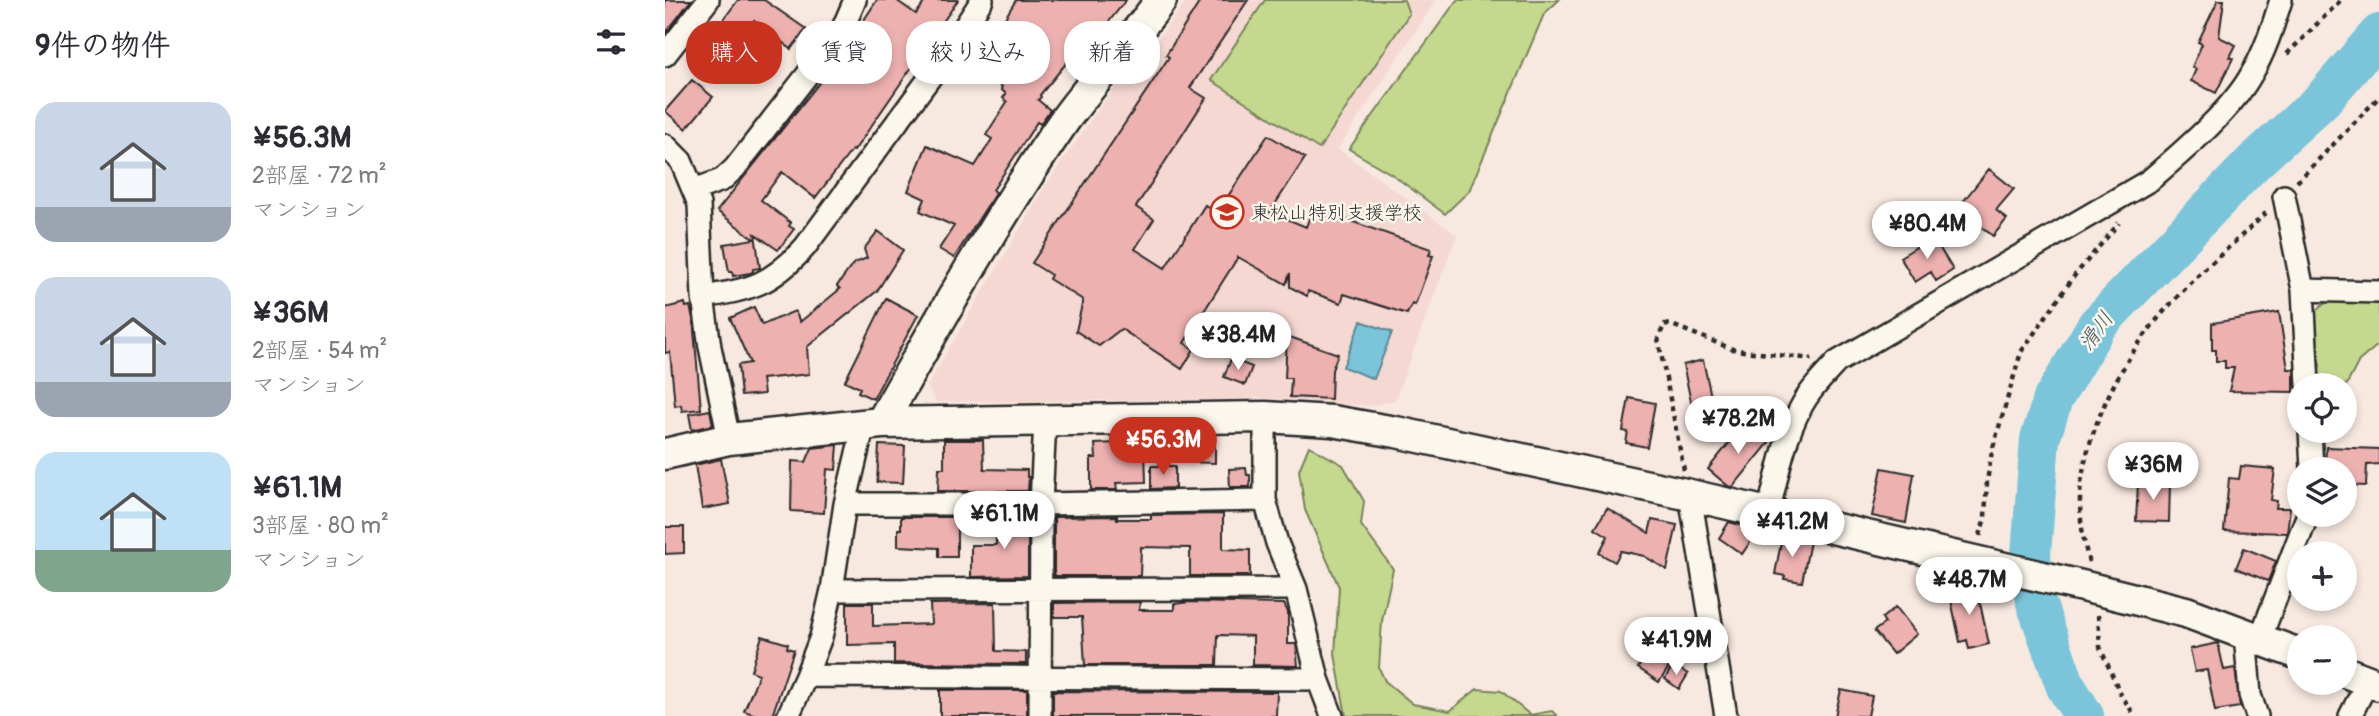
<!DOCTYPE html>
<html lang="ja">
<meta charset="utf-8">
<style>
:root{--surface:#fff;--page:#f7f7f7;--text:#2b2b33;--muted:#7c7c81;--accent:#c8321e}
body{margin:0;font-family:Pangolin,"Klee One",sans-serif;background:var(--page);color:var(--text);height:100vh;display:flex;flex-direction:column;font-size:26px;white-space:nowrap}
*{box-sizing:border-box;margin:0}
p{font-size:23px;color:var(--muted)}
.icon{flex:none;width:38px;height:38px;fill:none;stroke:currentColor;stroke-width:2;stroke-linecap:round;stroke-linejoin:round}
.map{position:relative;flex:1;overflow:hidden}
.sheet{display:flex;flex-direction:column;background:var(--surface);width:665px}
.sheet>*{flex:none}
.guide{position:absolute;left:21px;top:21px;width:665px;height:63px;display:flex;gap:14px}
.buttons{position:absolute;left:1622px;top:373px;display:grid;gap:14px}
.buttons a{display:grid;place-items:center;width:70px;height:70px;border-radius:50%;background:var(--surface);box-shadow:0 4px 10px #0003;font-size:35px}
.price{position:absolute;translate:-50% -60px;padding:0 16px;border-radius:24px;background:#fff;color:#222;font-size:23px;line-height:46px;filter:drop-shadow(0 2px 4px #0008)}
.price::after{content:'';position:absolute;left:50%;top:42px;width:21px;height:16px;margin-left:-10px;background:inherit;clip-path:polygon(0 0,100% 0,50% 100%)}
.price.current{background:var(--accent);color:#fff}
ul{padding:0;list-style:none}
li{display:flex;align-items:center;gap:21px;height:175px;padding:0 35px}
li span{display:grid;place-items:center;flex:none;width:196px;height:140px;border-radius:21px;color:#555}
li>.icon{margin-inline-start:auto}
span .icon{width:84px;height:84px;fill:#fffc;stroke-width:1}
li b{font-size:30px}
h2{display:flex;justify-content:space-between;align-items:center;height:84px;padding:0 35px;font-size:30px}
.tag{padding:0 24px;border-radius:28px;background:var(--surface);box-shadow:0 4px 10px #0003;font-size:24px;line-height:63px}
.tag.current{background:var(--accent);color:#fff}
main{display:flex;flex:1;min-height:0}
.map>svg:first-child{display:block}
.built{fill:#f5d8d2}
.green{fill:#c4d98e;stroke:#78825c;stroke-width:2}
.water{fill:#7ac5da;stroke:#5a8794;stroke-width:2}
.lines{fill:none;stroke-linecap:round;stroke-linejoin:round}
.river{stroke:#7ac5da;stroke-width:40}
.building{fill:#edb1b0;stroke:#2b2b2b;stroke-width:2}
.street-casing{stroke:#2b2b2b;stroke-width:26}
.secondary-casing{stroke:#2b2b2b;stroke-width:35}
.path{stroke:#2b2b2b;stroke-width:4.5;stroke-dasharray:5 5;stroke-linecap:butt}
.street{stroke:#fbf7ec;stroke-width:21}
.secondary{stroke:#fbf7ec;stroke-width:30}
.labels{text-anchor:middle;stroke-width:5;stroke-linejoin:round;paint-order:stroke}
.poi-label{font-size:19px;fill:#2b2b2b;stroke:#fbf7ec;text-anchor:start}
.water-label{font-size:21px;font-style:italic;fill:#435960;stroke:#fbf7ec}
</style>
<main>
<section class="sheet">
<h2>9件の物件<svg class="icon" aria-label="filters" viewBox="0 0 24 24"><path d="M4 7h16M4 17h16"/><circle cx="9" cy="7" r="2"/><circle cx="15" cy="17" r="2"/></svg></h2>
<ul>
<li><span style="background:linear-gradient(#c9d6e8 75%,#9aa5b1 0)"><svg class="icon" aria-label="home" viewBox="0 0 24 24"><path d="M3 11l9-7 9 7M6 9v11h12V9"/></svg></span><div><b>¥56.3M</b><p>2部屋 · 72 m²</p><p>マンション</p></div></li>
<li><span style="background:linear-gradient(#c9d6e8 75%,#9aa5b1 0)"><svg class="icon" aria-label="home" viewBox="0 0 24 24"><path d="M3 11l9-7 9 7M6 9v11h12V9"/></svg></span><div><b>¥36M</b><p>2部屋 · 54 m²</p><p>マンション</p></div></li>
<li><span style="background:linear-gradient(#bfe0f5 70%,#7fa58c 0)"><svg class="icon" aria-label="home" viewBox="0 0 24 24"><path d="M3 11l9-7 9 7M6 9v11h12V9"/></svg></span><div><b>¥61.1M</b><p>3部屋 · 80 m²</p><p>マンション</p></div></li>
</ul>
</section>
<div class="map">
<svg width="1714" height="716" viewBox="0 0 1714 716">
<rect width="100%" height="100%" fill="#f8e9e0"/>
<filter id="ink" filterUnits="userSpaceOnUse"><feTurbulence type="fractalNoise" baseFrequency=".0143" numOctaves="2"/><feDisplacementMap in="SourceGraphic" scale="14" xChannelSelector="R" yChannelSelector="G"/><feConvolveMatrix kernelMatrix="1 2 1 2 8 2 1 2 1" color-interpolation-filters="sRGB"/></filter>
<g filter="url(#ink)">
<path class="built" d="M522 0H771L673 149 792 235 730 400 706 406 588 397 579 399 271 402 262 386 263 384 379 188 436 105 486 48Z"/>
<path class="green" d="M600 0H739L744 14 654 149 546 80Z
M792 0H894L879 14 804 191 780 214 728 175 684 149Z
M1666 299 1714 302V344L1694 361 1680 388V385H1651L1655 365 1649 345V312Z
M644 446 678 465 699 501 696 525 728 569 717 621 714 668 720 681 748 704 785 711 812 689 836 691 865 715 887 711 892 716H681L670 654 674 587 640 510 634 470Z"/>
<path class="water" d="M696 321 727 332 709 379 678 367Z"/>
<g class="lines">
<path class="river" d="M1419 716 1401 687 1371 603 1366 554 1375 439 1388 399 1432 325 1588 163 1657 100 1714 34"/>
</g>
<path class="building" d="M0 0H26L0 34Z
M73 0H99L141 29 126 49 89 21 55 66 35 51Z
M212 0H231L251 14 261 0H293L189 151 187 150 150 198 117 172 96 200 126 223 124 226 129 229 113 250 90 234 95 268 88 269V272L85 273 68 276 67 272H64L59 244 89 239 52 211 174 58Z
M351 0H461L427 43 422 38 375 95 376 97 373 100 385 110 375 124 372 122 328 190 331 192 289 258 274 249 289 226 255 211 260 199 243 191 262 145 310 166 327 139 321 135 342 102 338 98 341 94 336 89 337 87 300 52 321 29 329 36Z
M536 0H583L525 88 541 98 471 207 489 219 470 249 500 268 540 205 552 213 603 135 640 158 605 212 641 227 648 208 766 249 764 255 768 256 750 305 747 304 742 314 679 294 676 303 643 291 642 296 625 287V273L621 284 573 257 519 343 529 349 517 369 456 329 434 346 411 331 418 300 384 279 386 275 367 263 504 57 501 55Z
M1553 0H1559L1554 37 1571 45 1565 57 1568 58 1551 93 1526 81 1531 69 1527 67 1537 44 1533 42Z
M27 80 48 97 21 129 0 111Z
M1324 169 1349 189 1331 210 1342 219 1328 236 1293 208Z
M213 231 238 250 212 291 142 347 144 374 97 379 99 394 76 396 73 365 85 363 65 318 89 307 97 325 130 311 135 322 175 289 172 286 188 264 202 258 199 249Z
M1268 237 1288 270 1271 281 1266 272 1250 282 1235 257Z
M221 298 253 315 208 399 193 392 195 388 180 381Z
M20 303 21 307 25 306 28 319 36 409 17 411 16 405 10 406 5 352 0 353V308Z
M1614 312 1623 369H1629V392L1564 391 1569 368H1560V361H1551V350H1547V323Z
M622 336 673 354 667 370 666 399 625 397 626 378H620Z
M566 359 587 367 580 385 559 377Z
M1038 360 1047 401 1027 406 1018 365Z
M964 398 990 403 982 447 961 443 963 432 958 431Z
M45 410 48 425 27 430 24 414Z
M1080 423 1104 443 1068 487 1063 486 1043 469Z
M279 440H318L319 469 362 470V477H364L363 491H273L274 468H279Z
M451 443V450L480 449 481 482 451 483 452 490H426V458H431L430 444Z
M173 445 171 470 162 469 159 513 126 511 127 461 141 462 147 448Z
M214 445 240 446 238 483 212 482Z
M523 445 550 446V463L522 462Z
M1661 447 1714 449V464L1702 465 1701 486 1680 485V469H1660Z
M56 459 65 504 37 509 30 465Z
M486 466H510V488L486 489Z
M1576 466 1610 469 1606 500 1612 501 1611 508H1625L1622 533 1559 531 1564 478 1574 479Z
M581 468 582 475H585V487H565L564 469Z
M1217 468 1249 474 1241 523 1207 516Z
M1473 482 1505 483 1504 522 1471 521Z
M942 508 984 533 987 520 1012 525 1002 570 979 556 956 551 950 562 934 553 943 536 930 528Z
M558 514V549L585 550V576H525V548L476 547 475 576H389V517L452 516V519H486V515Z
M236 517H292V557H274V548L233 546V529H236Z
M331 517H363V576L306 577V545H331Z
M1064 522 1075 525 1090 535 1077 554 1054 538Z
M0 527H19V553L0 554Z
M1117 537 1145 541 1137 582 1119 579 1120 576 1110 574Z
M1579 548 1611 561 1603 581 1571 568Z
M1311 585 1324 644 1304 649 1302 640 1295 642 1284 591Z
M475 602 474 610H509V604L525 602 619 604 623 612V644H631L633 666 588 665V636L553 635 552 665H420L417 617H389V603Z
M182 603H208V626L266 624 265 604 330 603 331 651 361 652V664L229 663V644L182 645Z
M1231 607 1252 634 1228 654 1209 631 1220 623 1217 618Z
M97 636 123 644 122 648 129 650 107 716H94L79 711 94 674 86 671Z
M1553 643 1559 670 1570 668 1575 707 1550 711 1542 670 1530 672 1525 649Z
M984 650 1006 664 994 682 973 668Z
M1008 665 1023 674 1014 689 1000 679Z
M275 690H362V716H275Z
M1176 690 1207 696 1203 716H1170Z
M388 691 612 692 611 716H388Z"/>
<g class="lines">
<defs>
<path id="street" d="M0 55 43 0
M0 145 16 161 34 204 38 297 45 347 64 439
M29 190 57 180 70 168 177 30 190 0
M1619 196 1638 290 1643 385
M1638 290 1714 292
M38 297C87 289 106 285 140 247L280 57 317 0
M600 417V500L612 543 631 589 653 679 667 716
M1645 430 1647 469
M1025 495 1061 716
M180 504H376L600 500
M1103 513C1112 478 1118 441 1135 409 1144 391 1158 377 1172 362L1485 180C1517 152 1566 111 1586 75 1600 52 1608 26 1616 0
M167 590 631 589
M1580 633 1585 695 1592 716
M1595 639 1643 514
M141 676 653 679
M123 716 141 676 156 637 167 590 180 504 199 424
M375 716 376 504 380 420
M1685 716 1703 681"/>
<path id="secondary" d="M216 423C274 321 332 218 399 121 429 79 466 42 496 0
M0 454 64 439 216 423 600 417 667 421 731 432 1025 495 1417 586 1521 612 1634 654
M1680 672 1714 685"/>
</defs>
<use href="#street" class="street-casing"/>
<use href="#secondary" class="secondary-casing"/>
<path class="path" d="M1622 54 1676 0
M1632 182 1714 97
M1019 470 993 338 1000 324 1007 325 1070 350 1147 359
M1315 536 1320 517 1322 481 1327 451 1356 352 1410 275 1454 223
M1424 562C1417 537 1412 503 1417 477 1426 424 1453 369 1486 327 1519 285 1562 250 1601 213
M1433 615 1435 647 1455 693 1470 716"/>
<use href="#street" class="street"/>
<use href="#secondary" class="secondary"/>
</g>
</g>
<defs>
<symbol id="school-ring" viewBox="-11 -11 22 22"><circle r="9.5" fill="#fbf7ec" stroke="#c8321e" stroke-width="1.5"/><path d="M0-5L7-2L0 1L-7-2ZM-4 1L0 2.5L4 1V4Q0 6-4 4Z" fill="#c8321e"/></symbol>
</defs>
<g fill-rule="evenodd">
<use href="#school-ring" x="543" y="193" width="38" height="38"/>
</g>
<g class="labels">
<g class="poi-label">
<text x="586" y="219">東松山特別支援学校</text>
</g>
<g class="water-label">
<text transform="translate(1431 331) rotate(-54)" y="7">滑川</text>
</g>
</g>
</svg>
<div class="buttons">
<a><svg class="icon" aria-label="locate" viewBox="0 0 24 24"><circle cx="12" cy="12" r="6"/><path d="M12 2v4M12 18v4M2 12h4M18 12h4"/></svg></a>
<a><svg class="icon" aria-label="layers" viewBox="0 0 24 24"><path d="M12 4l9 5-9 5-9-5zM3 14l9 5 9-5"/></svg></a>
<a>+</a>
<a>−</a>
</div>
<b class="price" style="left:1262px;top:261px">¥80.4M</b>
<b class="price" style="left:573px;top:372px">¥38.4M</b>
<b class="price" style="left:1073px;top:456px">¥78.2M</b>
<b class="price current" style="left:498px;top:477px">¥56.3M</b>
<b class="price" style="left:1488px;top:502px">¥36M</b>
<b class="price" style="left:339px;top:551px">¥61.1M</b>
<b class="price" style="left:1127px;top:559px">¥41.2M</b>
<b class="price" style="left:1304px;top:617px">¥48.7M</b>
<b class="price" style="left:1011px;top:677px">¥41.9M</b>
<div class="guide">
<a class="tag current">購入</a>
<a class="tag">賃貸</a>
<a class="tag">絞り込み</a>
<a class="tag">新着</a>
</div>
</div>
</main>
